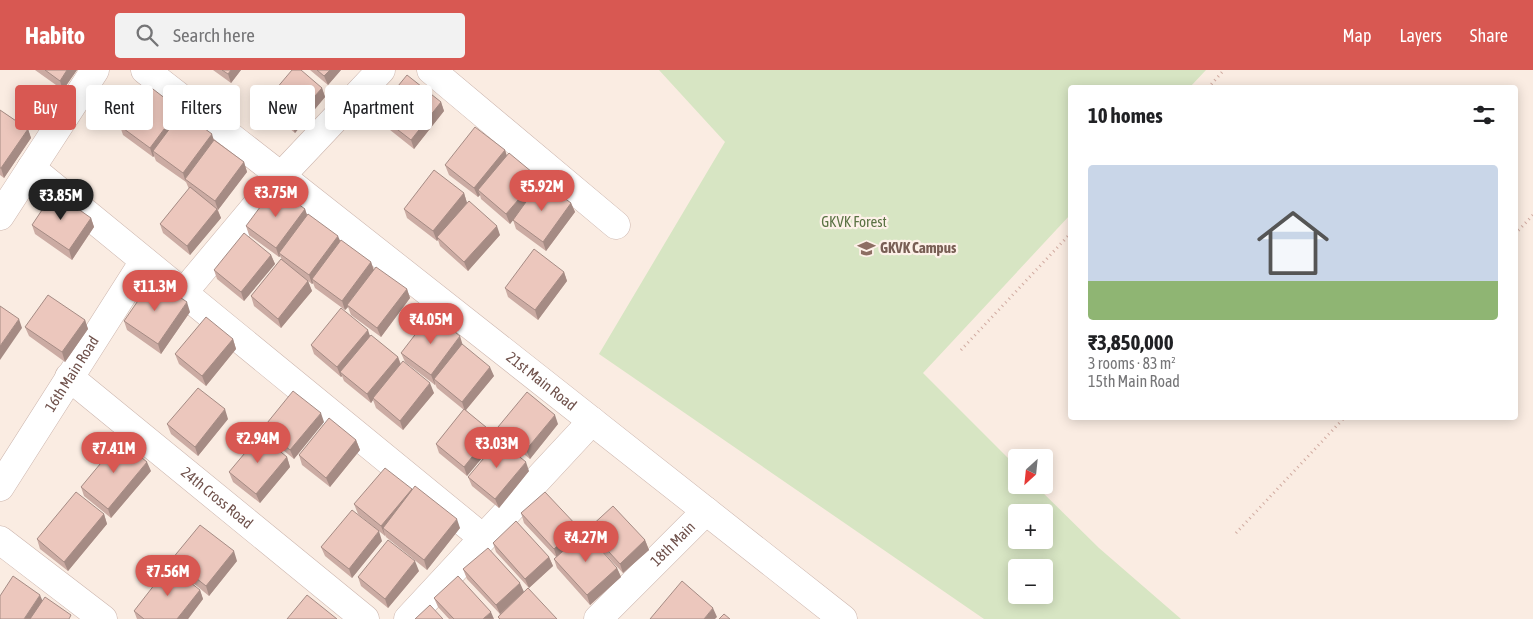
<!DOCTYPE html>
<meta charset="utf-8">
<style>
:root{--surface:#fff;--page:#f2f2f2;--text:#202124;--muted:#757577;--accent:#d85852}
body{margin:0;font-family:"Asap Condensed",sans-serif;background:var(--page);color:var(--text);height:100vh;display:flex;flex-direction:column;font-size:19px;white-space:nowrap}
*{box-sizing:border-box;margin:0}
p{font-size:16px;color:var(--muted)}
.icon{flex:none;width:28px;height:28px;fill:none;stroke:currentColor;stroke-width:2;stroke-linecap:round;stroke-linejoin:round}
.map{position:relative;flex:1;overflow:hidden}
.details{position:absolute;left:1068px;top:15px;width:450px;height:335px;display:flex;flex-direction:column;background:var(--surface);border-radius:5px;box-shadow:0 2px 12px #0003}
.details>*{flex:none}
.top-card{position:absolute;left:15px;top:15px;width:475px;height:45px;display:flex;gap:10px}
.needle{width:32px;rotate:207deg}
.buttons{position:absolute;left:1008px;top:379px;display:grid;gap:10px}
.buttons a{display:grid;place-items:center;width:45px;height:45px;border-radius:5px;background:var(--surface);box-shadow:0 2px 12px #0003;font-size:25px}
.price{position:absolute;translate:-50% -42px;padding:0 11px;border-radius:18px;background:var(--accent);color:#fff;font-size:16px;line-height:32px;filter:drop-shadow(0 1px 2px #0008)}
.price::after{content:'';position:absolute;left:50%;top:30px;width:15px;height:11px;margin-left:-8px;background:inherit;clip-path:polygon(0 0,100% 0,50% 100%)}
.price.active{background:#222;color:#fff}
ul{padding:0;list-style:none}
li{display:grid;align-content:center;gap:10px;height:265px;padding:0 20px}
li span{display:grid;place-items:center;height:155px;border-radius:5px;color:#555}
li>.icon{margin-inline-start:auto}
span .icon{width:90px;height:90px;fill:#fffc;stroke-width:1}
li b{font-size:21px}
h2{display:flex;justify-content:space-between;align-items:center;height:60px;padding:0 20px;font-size:21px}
.chip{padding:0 18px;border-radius:5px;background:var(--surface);box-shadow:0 2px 12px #0003;font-size:18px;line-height:45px}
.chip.active{background:var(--accent);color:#fff}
header{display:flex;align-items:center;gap:30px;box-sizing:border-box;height:70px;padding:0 25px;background:var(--accent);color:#fff}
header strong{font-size:24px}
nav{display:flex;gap:28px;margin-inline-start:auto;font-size:18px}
.search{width:350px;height:45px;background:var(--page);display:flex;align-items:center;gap:12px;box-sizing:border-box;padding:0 18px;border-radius:5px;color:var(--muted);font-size:19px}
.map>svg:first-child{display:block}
.green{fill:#d7e5c3;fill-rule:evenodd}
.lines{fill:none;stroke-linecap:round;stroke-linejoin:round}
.minor-casing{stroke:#ccb5ad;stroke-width:29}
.path{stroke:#d0aaa0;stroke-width:3;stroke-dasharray:1 4;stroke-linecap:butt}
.minor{stroke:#fff;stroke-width:28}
.wall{fill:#cbaba3}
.shaded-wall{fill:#a58b84}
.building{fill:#ecc7bd;stroke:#a58b84}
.labels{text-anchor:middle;stroke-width:4.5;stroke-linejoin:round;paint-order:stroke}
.park-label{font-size:15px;fill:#5b7344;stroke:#fdf1e8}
.education-label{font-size:15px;font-weight:bold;fill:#785e54;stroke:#fdf1e8;text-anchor:start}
.street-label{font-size:15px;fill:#6f514b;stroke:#fdf1e8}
</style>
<header>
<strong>Habito</strong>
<div class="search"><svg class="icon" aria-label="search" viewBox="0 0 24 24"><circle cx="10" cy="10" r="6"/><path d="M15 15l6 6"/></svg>Search here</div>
<nav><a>Map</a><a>Layers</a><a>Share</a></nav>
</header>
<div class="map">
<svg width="1533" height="549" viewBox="0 0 1533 549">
<rect width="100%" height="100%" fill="#faece2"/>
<path class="green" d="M659 0H1206L1190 17 1070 18V145L923 303 1016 396V415H1035L1099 478 1181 549H984L599 284 725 72ZM1016 442H1044V470H1016ZM1016 498H1044V525H1016Z"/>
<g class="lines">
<defs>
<g id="minor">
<path id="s1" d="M145 0 281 106 843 549"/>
<path d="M431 0 616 155"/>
<path d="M31 98 483 468"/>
<path d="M0 146 95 0"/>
<path d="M183 223 281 106 381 0"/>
<path id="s2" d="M69 307 365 549"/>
<path id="s3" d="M0 417 144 191"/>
<path d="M0 470 103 549"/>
<path d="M408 549 592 351"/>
<path id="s4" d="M598 549 706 441"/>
</g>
</defs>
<use href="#minor" class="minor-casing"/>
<path class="path" d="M1208 18 1224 0
M1515 164 1533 145
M961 280 1070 164
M1236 463 1344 348"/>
<use href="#minor" class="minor"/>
</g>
<path class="wall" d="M35 0H77L63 20Z
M213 0H241L231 13Z
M310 0H341L328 15Z
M322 18 325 27 295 63 269 41 265 32Z
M441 32 444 41 414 79 380 52 376 43Z
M179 39 181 44 244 92 247 102 218 140 221 148 190 185 163 163 160 154 189 119 186 112 156 91 154 86 153 87 123 65 120 56Z
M0 40 28 59 31 68 4 108 0 105Z
M505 80 507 86 540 113 571 133 575 142 546 181 516 159 513 150 510 154 481 129 480 125 478 127 449 105 445 95Z
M464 123 467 133 461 140 500 165 468 201 440 176 438 170 437 171 407 148 404 139Z
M305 139 307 145 340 171 371 192 374 200 407 219 410 228 381 267 351 245 348 237 345 240 315 218 313 213 312 214 308 211 312 221 281 258 254 236 251 226 282 190 280 186 279 187 249 165 246 156Z
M91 148 94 157 72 190 35 164 32 155Z
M271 185 275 194 244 231 217 209 214 200Z
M564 202 567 211 538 250 508 227 505 218Z
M190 242 161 284 127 260 124 251Z
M85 250 88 259 65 292 29 266 25 257Z
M370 265 398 287 401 294 434 323 403 360 376 338 373 330 371 333 344 311 342 306 341 307 314 284 311 275Z
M233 269 236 279 206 316 179 294 175 284Z
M463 275 494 306 466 340 496 371 467 406 439 383 436 374 464 340 437 318 435 314V315L405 292 401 283Z
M228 349 198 386 171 364 167 354Z
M324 352 294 389 267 367 263 358Z
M558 354 530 389 501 366 498 357Z
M356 370 360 380 330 417 302 395 299 385Z
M287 387 290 397 260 433 233 412 229 402Z
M151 401 111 448 84 426 81 417Z
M529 401 499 438 472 416 468 407Z
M412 419 460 458 427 500 386 467 385 465V466L358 444 354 434Z
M521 443 581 465 617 498 621 507 590 535 557 498 554 489 556 487 524 453Z
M104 444 107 454 68 501 40 479 37 469Z
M588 459 645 470 649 480 623 503 591 469Z
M382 471 352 508 325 486 321 477Z
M493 473 549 487 553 496 529 518 496 482Z
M172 489 237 491 209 526 176 499Z
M463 499 523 522 557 549H499L498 547 500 544 467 509Z
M419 501 388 538 361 516 358 507Z
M200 520 203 529 188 549H137L134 541Z
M434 528 494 549H449L438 537Z"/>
<path class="shaded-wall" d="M67 0H77L63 20 60 11Z
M231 0H241L231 13 228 4Z
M330 0H341L328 15 324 6Z
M322 18 325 27 295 63 291 53Z
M441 32 444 41 414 79 411 70Z
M179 39 182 48 153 81 154 86 153 87 150 78Z
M28 59 31 68 4 108 1 98Z
M212 64 215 74 185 109 186 113 183 103Z
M505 80 508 90 478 120 480 125 478 127 474 118Z
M244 92 247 102 218 140 215 131Z
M538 107 541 116 510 154 506 144Z
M464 123 467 133 438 169 437 167 438 169 437 171 433 161Z
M571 133 575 142 546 181 543 172Z
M217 139 221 148 190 185 187 176Z
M305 139 308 148 279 183 280 186 279 187 276 178Z
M91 148 94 157 72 190 69 180Z
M497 156 500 165 468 201 464 192Z
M338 166 342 175 312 209 313 213 312 214 309 205Z
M271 185 275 194 244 231 241 222Z
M371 192 374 201 347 235 348 237 345 240 342 231Z
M564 202 567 211 538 250 535 240Z
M308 211 312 221 281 258 278 249Z
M407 219 410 228 381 267 377 258Z
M187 232 190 242 161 284 158 274Z
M19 249 22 258 0 290V276Z
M85 250 88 259 65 292 62 282Z
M368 260 371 269 340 302 342 306 341 307 337 297Z
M460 266 463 276 434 309 435 314V315L431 305Z
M233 269 236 279 206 316 202 306Z
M398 287 401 296 373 328V330L371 333 367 324Z
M490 297 494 306 465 341 462 332Z
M430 313 434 323 403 360 400 351Z
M225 339 228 349 198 386 195 377Z
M321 343 324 352 294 389 290 380Z
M555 345 558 354 530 389 526 380Z
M492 362 496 371 467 406 464 397Z
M356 370 360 380 330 417 326 408Z
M287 387 290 397 260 433 256 424Z
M147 392 151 401 111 448 108 439Z
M526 392 529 401 499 438 495 429Z
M412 419 415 429 383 458 385 466 381 456Z
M104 444 107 454 68 501 64 492Z
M457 449 460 458 427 500 424 490Z
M578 457 581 466 557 488 554 479Z
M379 461 382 471 352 508 349 499Z
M645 470 649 480 623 503 620 494Z
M234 481 237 491 209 526 206 516Z
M549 487 553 496 529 518 525 509Z
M415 491 419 501 388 538 385 529Z
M617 498 621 507 590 535 587 525Z
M520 513 524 522 500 544 496 535Z
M200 520 203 529 188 549H177Z
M40 525 44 534 34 549H24Z
M713 538 717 547 715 549H704Z
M491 542 494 549H483Z"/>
<path class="building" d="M45 0H67L60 11Z
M222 0H231L228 4Z
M292 0H301L322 18 291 53 265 32Z
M317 0H330L324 6Z
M407 5 441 32 411 70 376 43Z
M149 16 179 39 150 78 120 56Z
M0 40 28 59 1 98H0Z
M182 42 212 64 183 103 153 81Z
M475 57 505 80 474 118 445 95Z
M214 70 244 92 215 131 185 109Z
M509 83 538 107 506 144 478 120Z
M434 100 464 123 433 161 404 139Z
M541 111 571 133 543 172 513 150Z
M190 117 217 139 187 176 160 154Z
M275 117 305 139 276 178 246 156Z
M54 122 91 148 69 180 32 155Z
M469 131 497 156 464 192 437 167Z
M308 144 338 166 309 205 279 183Z
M244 163 271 185 241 222 214 200Z
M341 170 371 192 342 231 312 209Z
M534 179 564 202 535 240 505 218Z
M281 189 308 211 278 249 251 226Z
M376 197 407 219 377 258 347 235Z
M153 209 187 232 158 274 124 251Z
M48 225 85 250 62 282 25 257Z
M0 236 19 249 0 276Z
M341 238 368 260 337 297 311 275Z
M431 244 460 266 431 305 401 283Z
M206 247 233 269 202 306 175 284Z
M371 265 398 287 367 324 340 302Z
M462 274 490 297 462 332 434 309Z
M403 291 430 313 400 351 373 328Z
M198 318 225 339 195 377 167 354Z
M293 321 321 343 290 380 263 358Z
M527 322 555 345 526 380 498 357Z
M464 339 492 362 464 397 436 374Z
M329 348 356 370 326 408 299 385Z
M260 365 287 387 256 424 229 402Z
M120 370 147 392 108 439 81 417Z
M499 370 526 392 495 429 468 407Z
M385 398 412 419 381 456 354 434Z
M415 416 457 449 424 490 383 458Z
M76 422 104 444 64 492 37 469Z
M545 422 578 457 554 479 521 443Z
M613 436 645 470 620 494 588 459Z
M352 440 379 461 349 499 321 477Z
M516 451 549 487 525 509 493 473Z
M200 455 234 481 206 516 172 489Z
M585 462 617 498 587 525 554 489Z
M388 470 415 491 385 529 358 507Z
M488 478 520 513 496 535 463 499Z
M169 496 200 520 177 549H144L134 541Z
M13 506 40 525 24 549H0V526Z
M458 506 491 542 483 549H454L434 528Z
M682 511 713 538 704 549H650Z
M528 518 557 549H500L498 547Z
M307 525 337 549H287Z
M45 527 71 545 69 549H30Z
M430 535 443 549H415Z
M724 544 730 549H719Z"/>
<defs>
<symbol id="university-bare" viewBox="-9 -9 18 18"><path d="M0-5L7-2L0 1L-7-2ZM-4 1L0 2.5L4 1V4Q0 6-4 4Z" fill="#8d6e63" stroke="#fdf1e8" stroke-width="2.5" paint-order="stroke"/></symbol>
</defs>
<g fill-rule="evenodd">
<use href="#university-bare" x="854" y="166" width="25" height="25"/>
</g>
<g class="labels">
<g class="park-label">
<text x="854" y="157">GKVK Forest</text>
</g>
<g class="education-label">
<text x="880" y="183">GKVK Campus</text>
</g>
<g class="street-label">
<text dy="5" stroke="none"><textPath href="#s3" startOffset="134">16th Main Road</textPath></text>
<text dy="5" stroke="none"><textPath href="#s1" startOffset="504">21st Main Road</textPath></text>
<text dy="5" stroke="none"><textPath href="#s2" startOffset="191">24th Cross Road</textPath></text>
<text dy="5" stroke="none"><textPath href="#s4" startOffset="106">18th Main</textPath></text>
</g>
</g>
</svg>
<div class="buttons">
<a><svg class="needle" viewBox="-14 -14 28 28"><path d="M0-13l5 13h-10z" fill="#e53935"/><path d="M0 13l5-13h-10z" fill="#757577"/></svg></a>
<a>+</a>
<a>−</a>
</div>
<b class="price" style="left:542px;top:142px">₹5.92M</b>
<b class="price" style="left:276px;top:148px">₹3.75M</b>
<b class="price active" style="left:61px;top:151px">₹3.85M</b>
<b class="price" style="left:155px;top:242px">₹11.3M</b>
<b class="price" style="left:431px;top:275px">₹4.05M</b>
<b class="price" style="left:258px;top:394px">₹2.94M</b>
<b class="price" style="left:497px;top:399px">₹3.03M</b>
<b class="price" style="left:114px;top:404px">₹7.41M</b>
<b class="price" style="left:586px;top:493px">₹4.27M</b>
<b class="price" style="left:168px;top:527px">₹7.56M</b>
<div class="top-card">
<a class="chip active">Buy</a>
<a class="chip">Rent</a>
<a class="chip">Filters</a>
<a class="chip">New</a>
<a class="chip">Apartment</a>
</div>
<section class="details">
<h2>10 homes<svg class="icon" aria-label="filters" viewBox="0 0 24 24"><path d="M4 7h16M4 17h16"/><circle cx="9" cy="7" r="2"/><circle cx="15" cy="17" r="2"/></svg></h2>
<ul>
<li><span style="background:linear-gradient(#c9d6e8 75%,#8fb573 0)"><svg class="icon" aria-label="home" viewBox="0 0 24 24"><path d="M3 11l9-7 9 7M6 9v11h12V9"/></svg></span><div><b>₹3,850,000</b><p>3 rooms · 83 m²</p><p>15th Main Road</p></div></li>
</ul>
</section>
</div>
